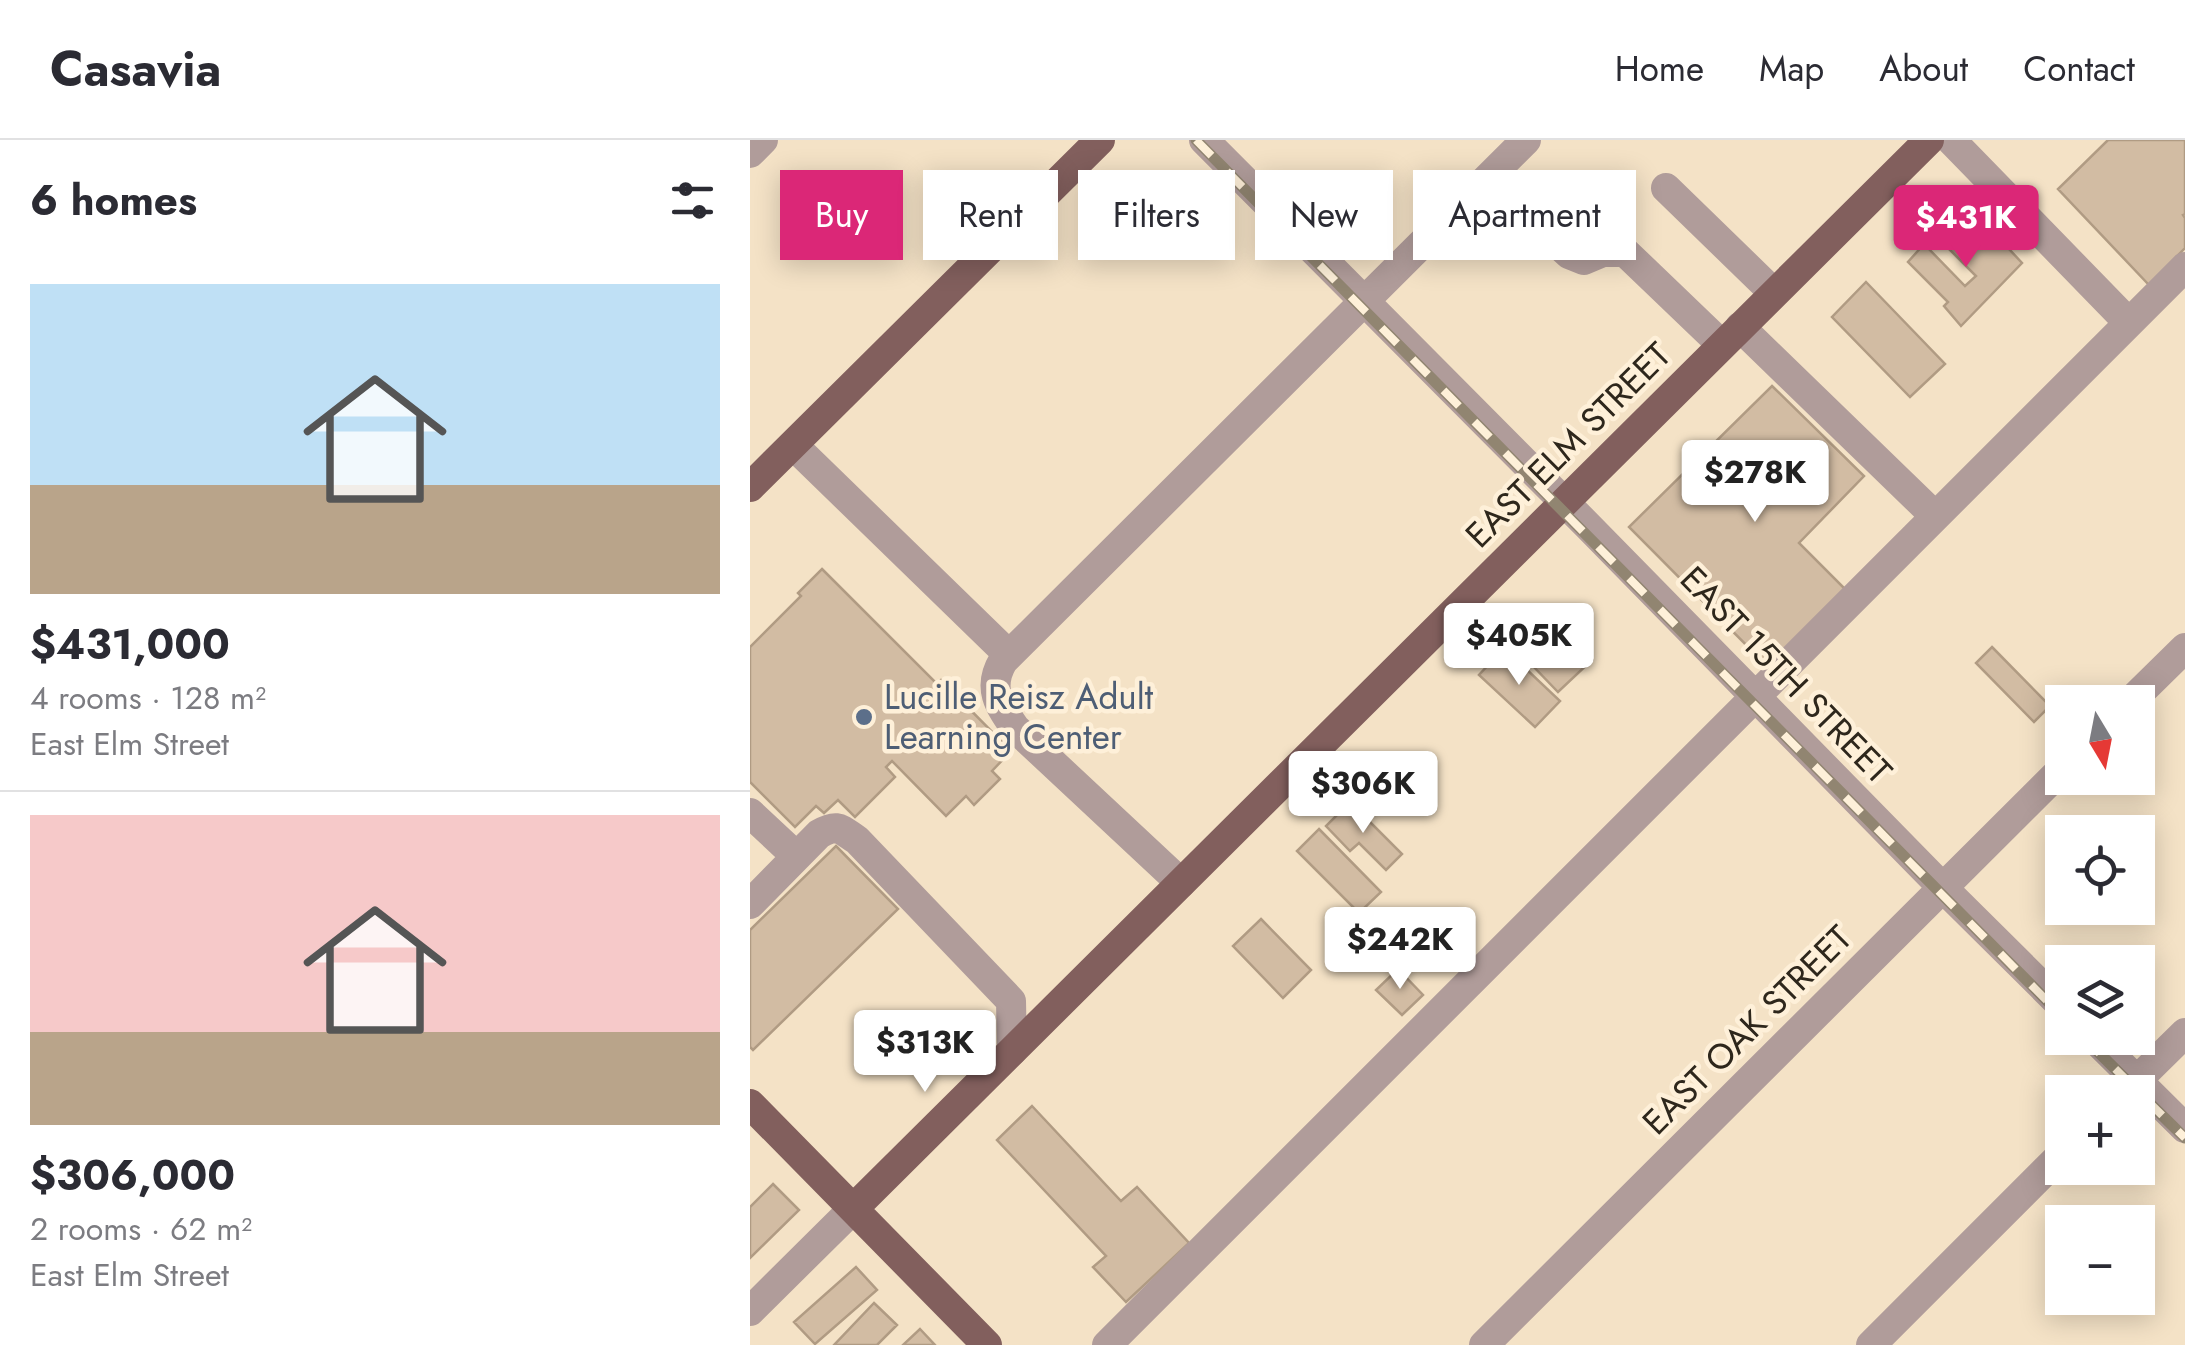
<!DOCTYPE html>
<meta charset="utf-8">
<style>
:root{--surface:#fff;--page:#f2f2f3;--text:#2b2b33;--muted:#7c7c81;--line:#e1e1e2;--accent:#db2777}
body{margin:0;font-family:Jost,sans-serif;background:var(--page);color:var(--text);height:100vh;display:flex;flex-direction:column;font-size:38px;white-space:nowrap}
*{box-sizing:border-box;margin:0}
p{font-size:32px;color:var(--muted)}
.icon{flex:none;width:55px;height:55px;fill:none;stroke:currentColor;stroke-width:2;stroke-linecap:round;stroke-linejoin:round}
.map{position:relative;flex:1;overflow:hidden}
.side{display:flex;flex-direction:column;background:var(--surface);width:750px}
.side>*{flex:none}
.top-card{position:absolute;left:30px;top:30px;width:950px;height:90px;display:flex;gap:20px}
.needle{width:65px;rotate:170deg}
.controls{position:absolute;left:1295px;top:545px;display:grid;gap:20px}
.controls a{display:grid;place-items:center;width:110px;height:110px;border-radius:0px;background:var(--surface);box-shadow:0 5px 25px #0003;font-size:50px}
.price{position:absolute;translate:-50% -85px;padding:0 22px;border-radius:10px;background:#fff;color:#222;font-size:32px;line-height:65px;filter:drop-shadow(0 2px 5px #0008)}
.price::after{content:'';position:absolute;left:50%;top:60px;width:30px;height:22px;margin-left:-15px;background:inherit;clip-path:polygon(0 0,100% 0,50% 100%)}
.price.on{background:var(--accent);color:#fff}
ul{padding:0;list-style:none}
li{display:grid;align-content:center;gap:20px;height:530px;padding:0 30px}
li+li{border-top:2px solid var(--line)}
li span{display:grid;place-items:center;height:310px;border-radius:0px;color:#555}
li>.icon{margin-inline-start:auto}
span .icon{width:180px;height:180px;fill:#fffc;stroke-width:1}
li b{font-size:42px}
h2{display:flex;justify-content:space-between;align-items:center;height:120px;padding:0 30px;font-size:42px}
.tag{padding:0 35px;border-radius:0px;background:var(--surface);box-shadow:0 5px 25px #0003;font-size:35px;line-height:90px}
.tag.on{background:var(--accent);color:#fff}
header{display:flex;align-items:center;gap:60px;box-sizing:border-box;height:140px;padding:0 50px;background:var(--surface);border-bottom:2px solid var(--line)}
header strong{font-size:48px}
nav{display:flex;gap:55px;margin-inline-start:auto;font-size:35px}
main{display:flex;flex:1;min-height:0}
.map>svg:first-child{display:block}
.building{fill:#d2bca3;stroke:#b09b83;stroke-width:2.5}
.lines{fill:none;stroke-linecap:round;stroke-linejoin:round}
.minor{stroke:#b09c9a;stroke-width:30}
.major{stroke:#825f5d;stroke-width:30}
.rail-casing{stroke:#918571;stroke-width:11}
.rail{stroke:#fef0d9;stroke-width:8;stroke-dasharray:22;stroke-linecap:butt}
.service-dot{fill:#5c6f8a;stroke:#fef0d9;stroke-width:4}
.labels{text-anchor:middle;stroke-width:9;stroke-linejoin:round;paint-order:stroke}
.street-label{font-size:35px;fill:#2e271c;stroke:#fef0d9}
.service-label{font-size:35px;fill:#4e5e75;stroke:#fef0d9;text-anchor:start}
</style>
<header>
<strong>Casavia</strong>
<nav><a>Home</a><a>Map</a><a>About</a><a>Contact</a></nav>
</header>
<main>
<section class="side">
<h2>6 homes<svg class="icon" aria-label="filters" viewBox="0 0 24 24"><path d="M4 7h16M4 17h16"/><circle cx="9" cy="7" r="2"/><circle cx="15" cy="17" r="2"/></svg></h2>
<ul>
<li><span style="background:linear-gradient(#bfe0f5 65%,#b9a48a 0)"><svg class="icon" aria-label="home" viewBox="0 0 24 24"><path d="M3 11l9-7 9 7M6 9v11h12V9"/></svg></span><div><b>$431,000</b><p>4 rooms · 128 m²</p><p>East Elm Street</p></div></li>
<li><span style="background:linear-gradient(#f6c9c9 70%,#b9a48a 0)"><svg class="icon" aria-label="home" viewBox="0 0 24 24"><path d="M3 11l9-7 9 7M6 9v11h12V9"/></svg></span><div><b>$306,000</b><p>2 rooms · 62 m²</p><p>East Elm Street</p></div></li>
</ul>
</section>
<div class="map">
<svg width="1435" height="1205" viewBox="0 0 1435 1205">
<rect width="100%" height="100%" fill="#f4e2c6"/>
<path class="building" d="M1358 0H1435V74L1433 75 1435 78V108L1399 145 1308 49Z
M1207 79 1234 107 1246 95 1272 123 1211 186 1194 166 1198 162 1158 122 1174 104 1215 146 1226 136 1187 97Z
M1116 142 1195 224 1160 257 1082 177Z
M1022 246 1114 336 1049 403 1096 450 1018 527 879 387Z
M72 429 187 544 191 540 261 611 242 631 250 639 224 665 216 656 196 676 142 621 136 627 145 637 105 677 88 660 74 673 66 666 45 687 0 642V507L51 456 48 453Z
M779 471 800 493 809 485 842 520 808 552 753 495Z
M1242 507 1300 566 1284 582 1226 523Z
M754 508 810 561 785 587 729 535Z
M600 662 652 714 636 730 609 703 600 711 576 686Z
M569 689 631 752 609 773 547 711Z
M86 706 148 769 3 910 0 907V790Z
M511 779 561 830 533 858 483 806Z
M648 829 673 855 652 875 626 850Z
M282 966 371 1061 387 1047 439 1103 376 1162 343 1127 356 1116 247 1000Z
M23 1044 49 1070 0 1118V1067Z
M106 1127 127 1150 65 1204 44 1182Z
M124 1163 147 1185 127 1205H84Z
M170 1189 185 1205H153Z"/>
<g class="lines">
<path class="minor" d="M454 0 838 386 1193 748 1312 866
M1201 0 1379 183
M0 13 13 0
M737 39 819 114 834 120 853 112H875L972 205
M916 48 1024 153
M990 187 1185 376
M43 305 259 515
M1380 562 1435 508
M0 673 46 716
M431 743 265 588C249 565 237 548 253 521L776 0
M0 764 69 694C88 683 90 689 107 700L261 861 262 911
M1344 898 1435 988
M1375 952 1435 893
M0 1171 104 1068
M357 1205 1435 127
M734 1205 1312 629
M1121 1205 1312 1014"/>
<path class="major" d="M0 347 350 0
M0 964 237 1205
M104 1068 1179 0"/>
<defs>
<path id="rail" d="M446 0 1312 876
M1334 898 1435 998"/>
</defs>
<use href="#rail" class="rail-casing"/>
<use href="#rail" class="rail"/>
</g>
<circle class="service-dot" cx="114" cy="577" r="10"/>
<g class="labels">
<g class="street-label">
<text transform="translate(818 305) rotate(-45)" y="12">EAST ELM STREET</text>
<text transform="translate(1036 535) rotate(46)" y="12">EAST 15TH STREET</text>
<text transform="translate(997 890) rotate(-45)" y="12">EAST OAK STREET</text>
</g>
<g class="service-label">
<text x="134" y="569">Lucille Reisz Adult<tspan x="134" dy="40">Learning Center</tspan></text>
</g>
</g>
</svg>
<div class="controls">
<a><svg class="needle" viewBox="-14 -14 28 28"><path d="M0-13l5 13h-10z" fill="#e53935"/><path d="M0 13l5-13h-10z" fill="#7c7c81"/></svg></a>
<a><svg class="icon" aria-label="locate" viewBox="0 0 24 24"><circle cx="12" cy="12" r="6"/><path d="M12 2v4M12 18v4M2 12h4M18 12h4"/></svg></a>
<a><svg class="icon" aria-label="layers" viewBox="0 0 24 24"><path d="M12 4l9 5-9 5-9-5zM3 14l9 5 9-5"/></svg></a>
<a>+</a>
<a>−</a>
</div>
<b class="price on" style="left:1216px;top:130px">$431K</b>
<b class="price" style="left:1005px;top:385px">$278K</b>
<b class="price" style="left:769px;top:548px">$405K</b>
<b class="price" style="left:613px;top:696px">$306K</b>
<b class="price" style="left:650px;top:852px">$242K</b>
<b class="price" style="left:175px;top:955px">$313K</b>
<div class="top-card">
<a class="tag on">Buy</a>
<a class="tag">Rent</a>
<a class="tag">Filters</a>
<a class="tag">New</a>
<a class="tag">Apartment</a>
</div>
</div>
</main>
